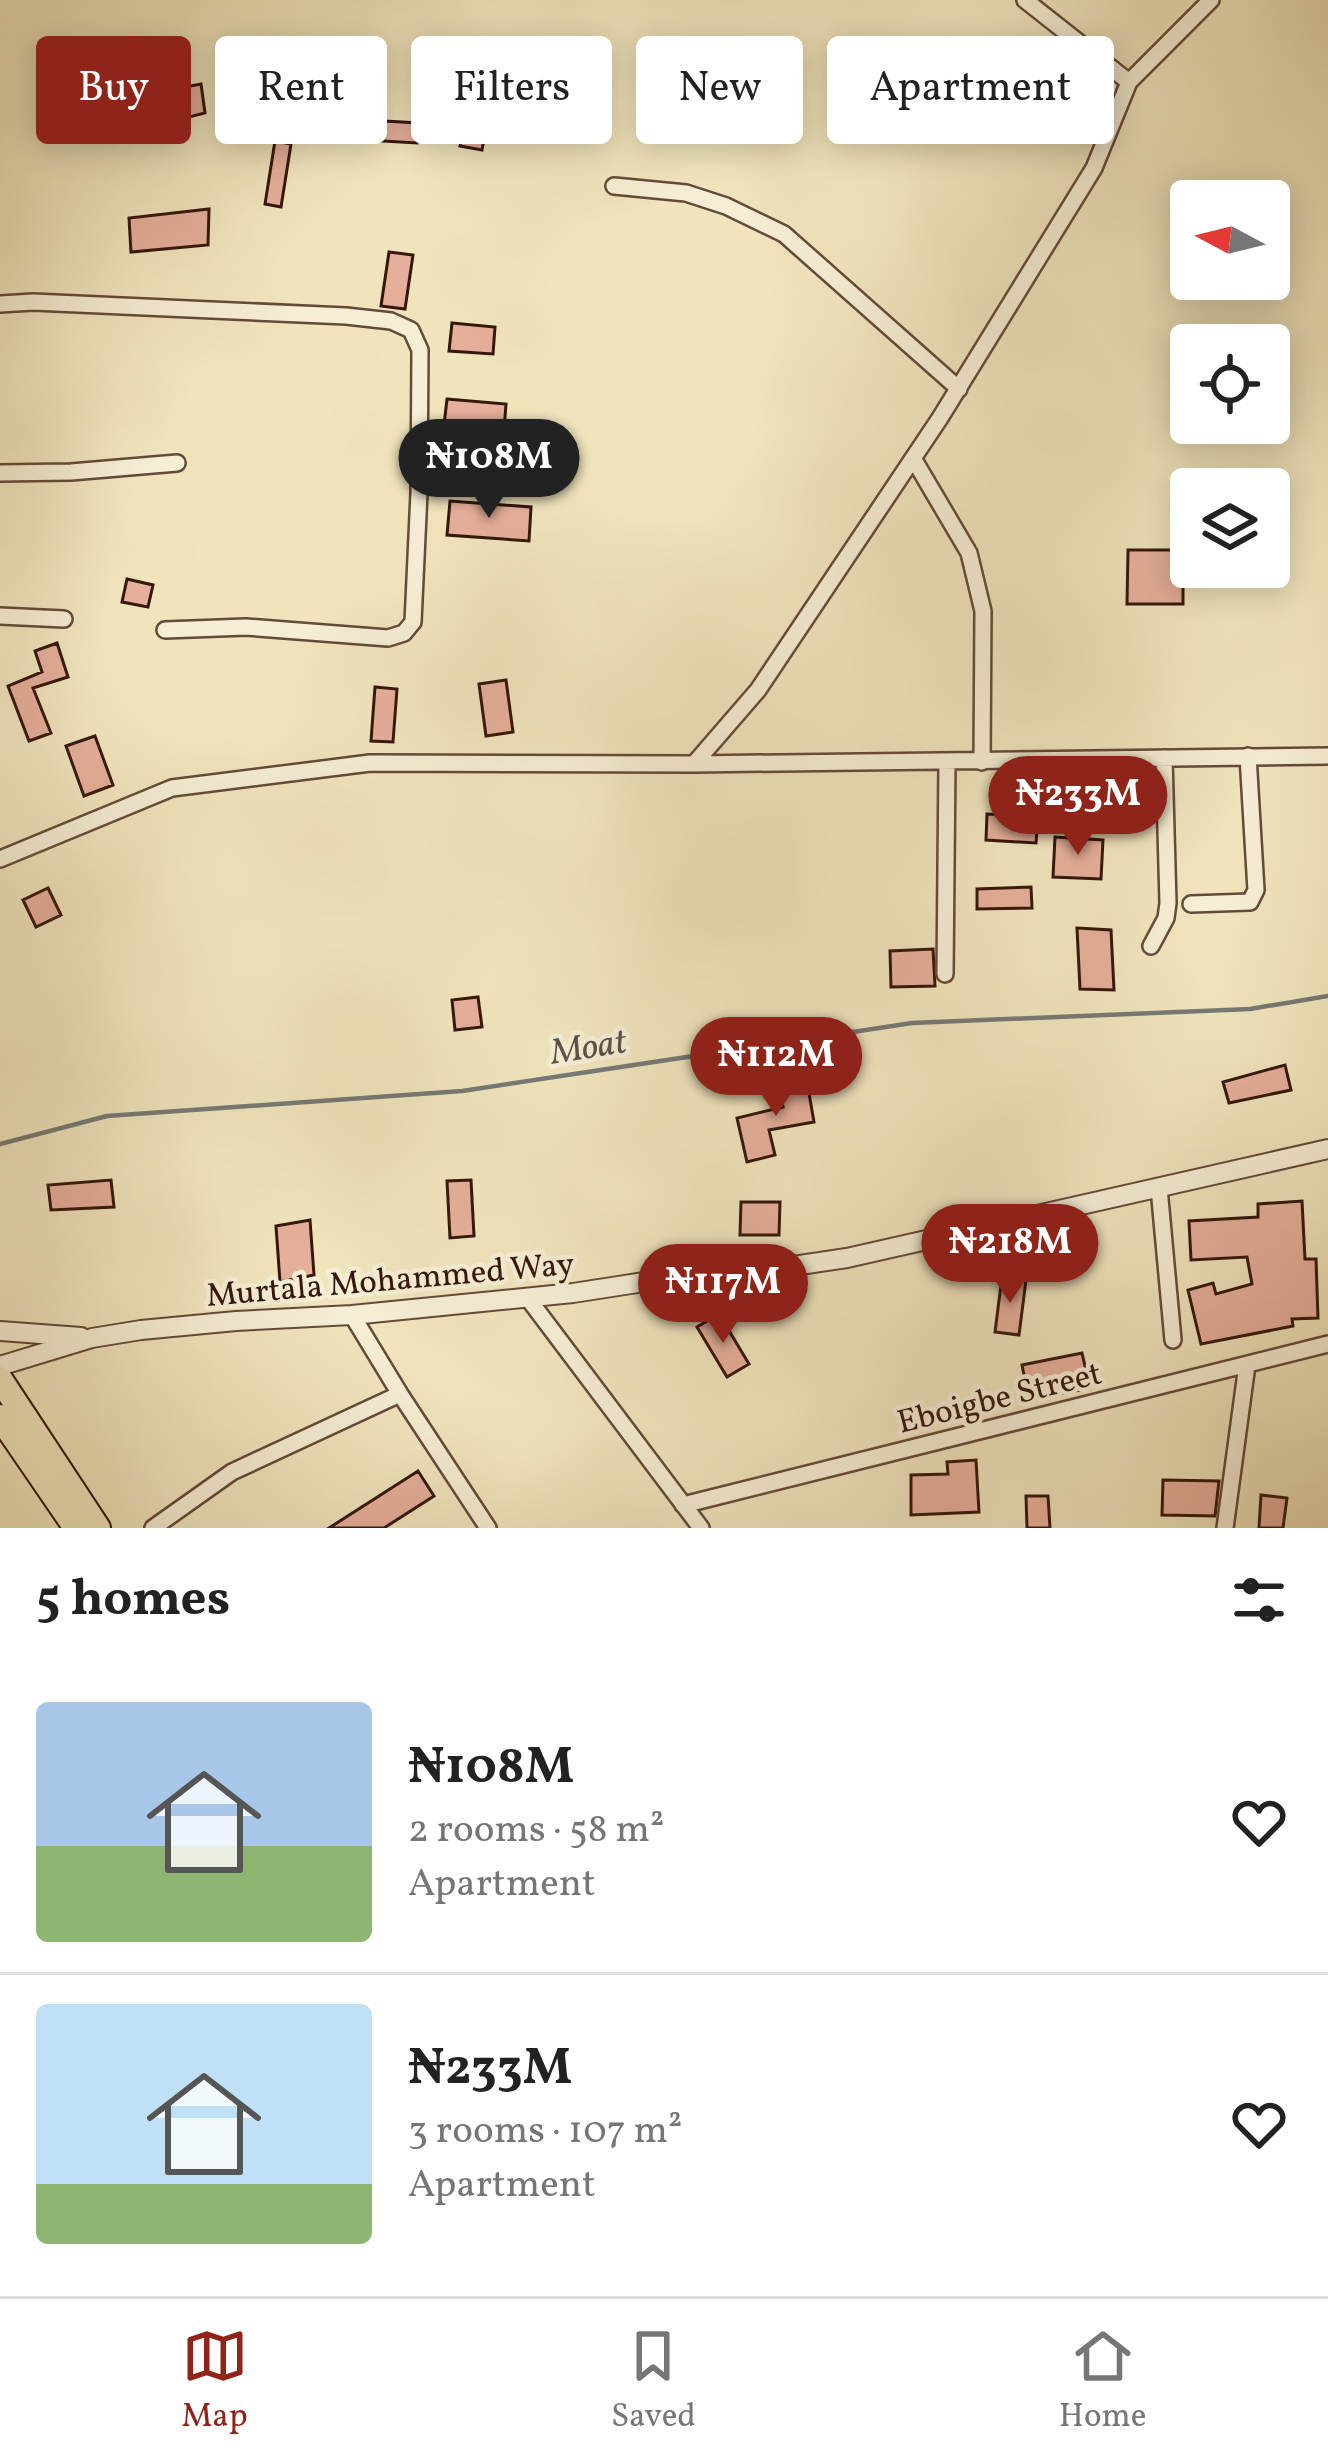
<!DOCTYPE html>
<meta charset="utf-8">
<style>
:root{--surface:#fff;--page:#f2f2f2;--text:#222;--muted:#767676;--line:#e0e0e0;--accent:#8f2418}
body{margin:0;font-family:Vollkorn,serif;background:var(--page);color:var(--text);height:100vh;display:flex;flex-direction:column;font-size:45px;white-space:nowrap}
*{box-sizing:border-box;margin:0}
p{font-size:39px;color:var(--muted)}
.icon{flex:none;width:66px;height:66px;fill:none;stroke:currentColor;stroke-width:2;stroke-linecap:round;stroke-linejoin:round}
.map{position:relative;height:1528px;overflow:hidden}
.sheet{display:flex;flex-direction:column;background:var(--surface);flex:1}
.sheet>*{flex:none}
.banner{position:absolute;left:36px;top:36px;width:1257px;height:108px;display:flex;gap:24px}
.needle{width:78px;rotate:277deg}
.tools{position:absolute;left:1170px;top:180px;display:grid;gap:24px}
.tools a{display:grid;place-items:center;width:120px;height:120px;border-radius:12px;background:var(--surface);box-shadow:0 6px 30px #0003;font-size:60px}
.price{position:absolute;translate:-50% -102px;padding:0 27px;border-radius:42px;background:var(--accent);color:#fff;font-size:39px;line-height:78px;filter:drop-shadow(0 3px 6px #0008)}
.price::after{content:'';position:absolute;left:50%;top:72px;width:36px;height:27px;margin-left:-18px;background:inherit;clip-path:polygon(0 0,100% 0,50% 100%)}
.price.active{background:#222;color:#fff}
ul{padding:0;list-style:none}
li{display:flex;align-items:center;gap:36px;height:300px;padding:0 36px}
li+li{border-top:3px solid var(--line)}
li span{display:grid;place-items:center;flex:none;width:336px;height:240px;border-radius:12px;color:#555}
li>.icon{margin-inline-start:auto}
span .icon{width:144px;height:144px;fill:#fffc;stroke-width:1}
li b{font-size:51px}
h2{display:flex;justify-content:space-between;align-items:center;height:144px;padding:0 36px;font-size:51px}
.pill{padding:0 42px;border-radius:12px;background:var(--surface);box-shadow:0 6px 30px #0003;font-size:42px;line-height:108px}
.pill.active{background:var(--accent);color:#fff}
.tab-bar{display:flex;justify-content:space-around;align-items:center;height:168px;border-top:3px solid var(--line);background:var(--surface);font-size:33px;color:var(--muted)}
.tab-bar a{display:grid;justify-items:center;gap:6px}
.tab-bar .active{color:var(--accent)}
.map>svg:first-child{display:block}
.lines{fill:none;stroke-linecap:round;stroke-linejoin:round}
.stream{stroke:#757a75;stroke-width:4.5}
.building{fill:#e5af9b;stroke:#35170b;stroke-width:3}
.minor-casing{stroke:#644a38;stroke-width:20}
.tertiary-casing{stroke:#644a38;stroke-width:22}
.trunk-casing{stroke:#35170b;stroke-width:28}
.minor{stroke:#f5edd4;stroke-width:15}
.tertiary{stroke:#f5edd4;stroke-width:18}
.trunk{stroke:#f0e4bd;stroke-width:24}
.labels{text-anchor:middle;stroke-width:9;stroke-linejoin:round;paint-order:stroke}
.street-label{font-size:33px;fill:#35170b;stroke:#f5edd4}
.water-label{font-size:36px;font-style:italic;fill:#5a5149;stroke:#f5edd4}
</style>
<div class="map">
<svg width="1328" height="1528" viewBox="0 0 1328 1528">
<rect width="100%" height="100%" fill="#f0e4bd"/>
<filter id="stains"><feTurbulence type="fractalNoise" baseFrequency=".00167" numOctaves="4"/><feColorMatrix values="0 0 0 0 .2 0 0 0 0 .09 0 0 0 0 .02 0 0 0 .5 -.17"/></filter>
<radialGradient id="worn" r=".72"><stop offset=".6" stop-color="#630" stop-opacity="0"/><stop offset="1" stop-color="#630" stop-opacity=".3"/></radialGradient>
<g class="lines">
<path class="stream" d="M0 1144 107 1116 462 1091 912 1023 1250 1009 1328 996"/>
</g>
<path class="building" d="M544 59 596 64 593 88 542 83Z
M324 64 358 68 351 118 318 114Z
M201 84 205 113 154 126 148 94Z
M367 120 418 123 417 143 366 140Z
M465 123 486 128 482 150 460 146Z
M275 141 291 144 281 207 265 204Z
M209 209 208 245 131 252 129 218Z
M389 252 413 255 405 309 381 306Z
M452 323 495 327 493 354 449 351Z
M447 399 506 404 504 430 444 425Z
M450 501 531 507 529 541 447 535Z
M1128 550H1183V604H1127Z
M127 579 153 585 148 607 122 602Z
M57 643 68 677 33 688 51 733 29 741 8 686 42 672 35 651Z
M506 680 513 732 486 736 479 684Z
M375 687 397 689 393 742 371 741Z
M95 736 113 785 84 796 66 746Z
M987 814 1038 817 1036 843 986 840Z
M1055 837 1103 840 1101 879 1053 877Z
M1031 887 1032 908 977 909V889Z
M48 888 61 915 36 927 23 900Z
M1077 928 1111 930 1114 990 1080 989Z
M933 949 935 986 891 987 890 951Z
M478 997 482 1027 455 1030 452 1000Z
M1285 1065 1291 1090 1229 1103 1223 1082Z
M806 1076 814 1122 769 1130 775 1155 747 1162 737 1118 783 1107 779 1081Z
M111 1180 114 1207 51 1210 48 1185Z
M471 1180 474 1236 450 1238 447 1181Z
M1302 1201 1305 1259H1316L1318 1318 1292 1319 1293 1326 1201 1344 1188 1290 1213 1283 1216 1294 1252 1284 1247 1257 1191 1260 1189 1221 1258 1217V1204Z
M741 1202H780L779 1235H740Z
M310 1220 314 1275 280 1282 276 1226Z
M1002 1277 1026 1280 1019 1335 995 1332Z
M719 1314 749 1364 727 1377 697 1327Z
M1082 1353 1090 1388 1029 1400 1022 1365Z
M976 1460 979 1512 911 1515V1475L948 1474 947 1462Z
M418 1471 434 1496 384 1528H329Z
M1163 1480 1219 1481 1215 1516 1162 1515Z
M1261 1495 1287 1498 1283 1528H1259Z
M1026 1496H1048L1050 1528H1027Z"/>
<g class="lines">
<defs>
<path id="minor" d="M1025 0 1129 82
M614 186 686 193 726 206 784 234 959 389
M0 304 33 302 346 316 391 321 411 330 420 350 419 493 413 622 404 633 388 638 246 627 165 630
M913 458 969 553 983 611 982 762
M0 473 71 472 177 463
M0 616 64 619
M694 764 758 690 940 418 1094 168 1129 82 1211 0
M0 859 172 788 370 763 694 764 1328 756
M1191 904 1250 902 1256 890 1248 756
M1151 946 1166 918 1168 903 1164 758
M945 974 947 762
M1159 1188 1173 1340
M527 1297 701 1528
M352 1315 400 1394 488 1528
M683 1505 1328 1344
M153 1528 232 1472 400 1394
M1225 1528 1247 1365"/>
<path id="tertiary" d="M0 1331 81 1337
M0 1366 92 1338 141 1330 236 1321 352 1315 573 1293 728 1269 800 1265 847 1258 1328 1149"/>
<path id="trunk" d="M0 1379 98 1528
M0 1417 76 1528"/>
</defs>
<use href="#minor" class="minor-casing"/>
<use href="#tertiary" class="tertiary-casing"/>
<use href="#trunk" class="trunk-casing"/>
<use href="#minor" class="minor"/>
<use href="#tertiary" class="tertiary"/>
<use href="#trunk" class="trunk"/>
</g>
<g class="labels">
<g class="street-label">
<text transform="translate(390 1278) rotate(-5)" y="12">Murtala Mohammed Way</text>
<text transform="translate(999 1396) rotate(-14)" y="12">Eboigbe Street</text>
</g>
<g class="water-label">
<text transform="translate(588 1045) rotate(-9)" y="13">Moat</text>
</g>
</g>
<rect width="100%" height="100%" filter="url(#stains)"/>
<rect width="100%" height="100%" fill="url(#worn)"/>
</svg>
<div class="tools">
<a><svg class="needle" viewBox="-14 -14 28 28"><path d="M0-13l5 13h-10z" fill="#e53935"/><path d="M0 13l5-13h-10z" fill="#767676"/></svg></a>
<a><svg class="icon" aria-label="locate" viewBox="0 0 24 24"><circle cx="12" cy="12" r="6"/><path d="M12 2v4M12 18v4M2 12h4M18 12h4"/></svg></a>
<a><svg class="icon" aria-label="layers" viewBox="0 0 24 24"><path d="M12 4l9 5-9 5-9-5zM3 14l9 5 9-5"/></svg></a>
</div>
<b class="price active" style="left:489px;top:521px">₦108M</b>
<b class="price" style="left:1078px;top:858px">₦233M</b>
<b class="price" style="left:776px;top:1119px">₦112M</b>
<b class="price" style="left:1010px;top:1306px">₦218M</b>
<b class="price" style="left:723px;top:1346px">₦117M</b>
<div class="banner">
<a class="pill active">Buy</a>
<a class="pill">Rent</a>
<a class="pill">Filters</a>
<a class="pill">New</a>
<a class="pill">Apartment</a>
</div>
</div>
<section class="sheet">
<h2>5 homes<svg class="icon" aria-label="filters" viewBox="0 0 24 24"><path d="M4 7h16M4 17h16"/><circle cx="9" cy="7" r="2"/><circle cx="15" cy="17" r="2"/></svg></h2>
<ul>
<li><span style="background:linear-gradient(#a9c7e8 60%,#8fb573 0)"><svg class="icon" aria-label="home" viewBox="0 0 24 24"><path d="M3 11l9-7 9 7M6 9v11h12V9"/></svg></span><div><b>₦108M</b><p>2 rooms · 58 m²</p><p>Apartment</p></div><svg class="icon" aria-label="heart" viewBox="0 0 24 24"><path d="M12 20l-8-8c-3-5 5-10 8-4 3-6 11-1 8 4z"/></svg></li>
<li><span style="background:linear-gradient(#bfe0f5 75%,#8fb573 0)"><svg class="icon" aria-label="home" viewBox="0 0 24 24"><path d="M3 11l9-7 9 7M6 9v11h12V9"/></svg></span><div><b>₦233M</b><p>3 rooms · 107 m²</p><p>Apartment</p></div><svg class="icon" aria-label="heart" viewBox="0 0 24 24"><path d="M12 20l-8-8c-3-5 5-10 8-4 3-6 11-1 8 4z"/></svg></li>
</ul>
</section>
<nav class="tab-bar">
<a class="active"><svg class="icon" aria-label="map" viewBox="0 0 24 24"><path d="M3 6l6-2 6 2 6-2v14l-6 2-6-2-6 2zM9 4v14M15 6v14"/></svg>Map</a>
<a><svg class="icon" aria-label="saved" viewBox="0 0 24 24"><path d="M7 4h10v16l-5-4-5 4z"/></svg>Saved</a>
<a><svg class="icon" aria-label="home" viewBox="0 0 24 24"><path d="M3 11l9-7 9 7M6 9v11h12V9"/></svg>Home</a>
</nav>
